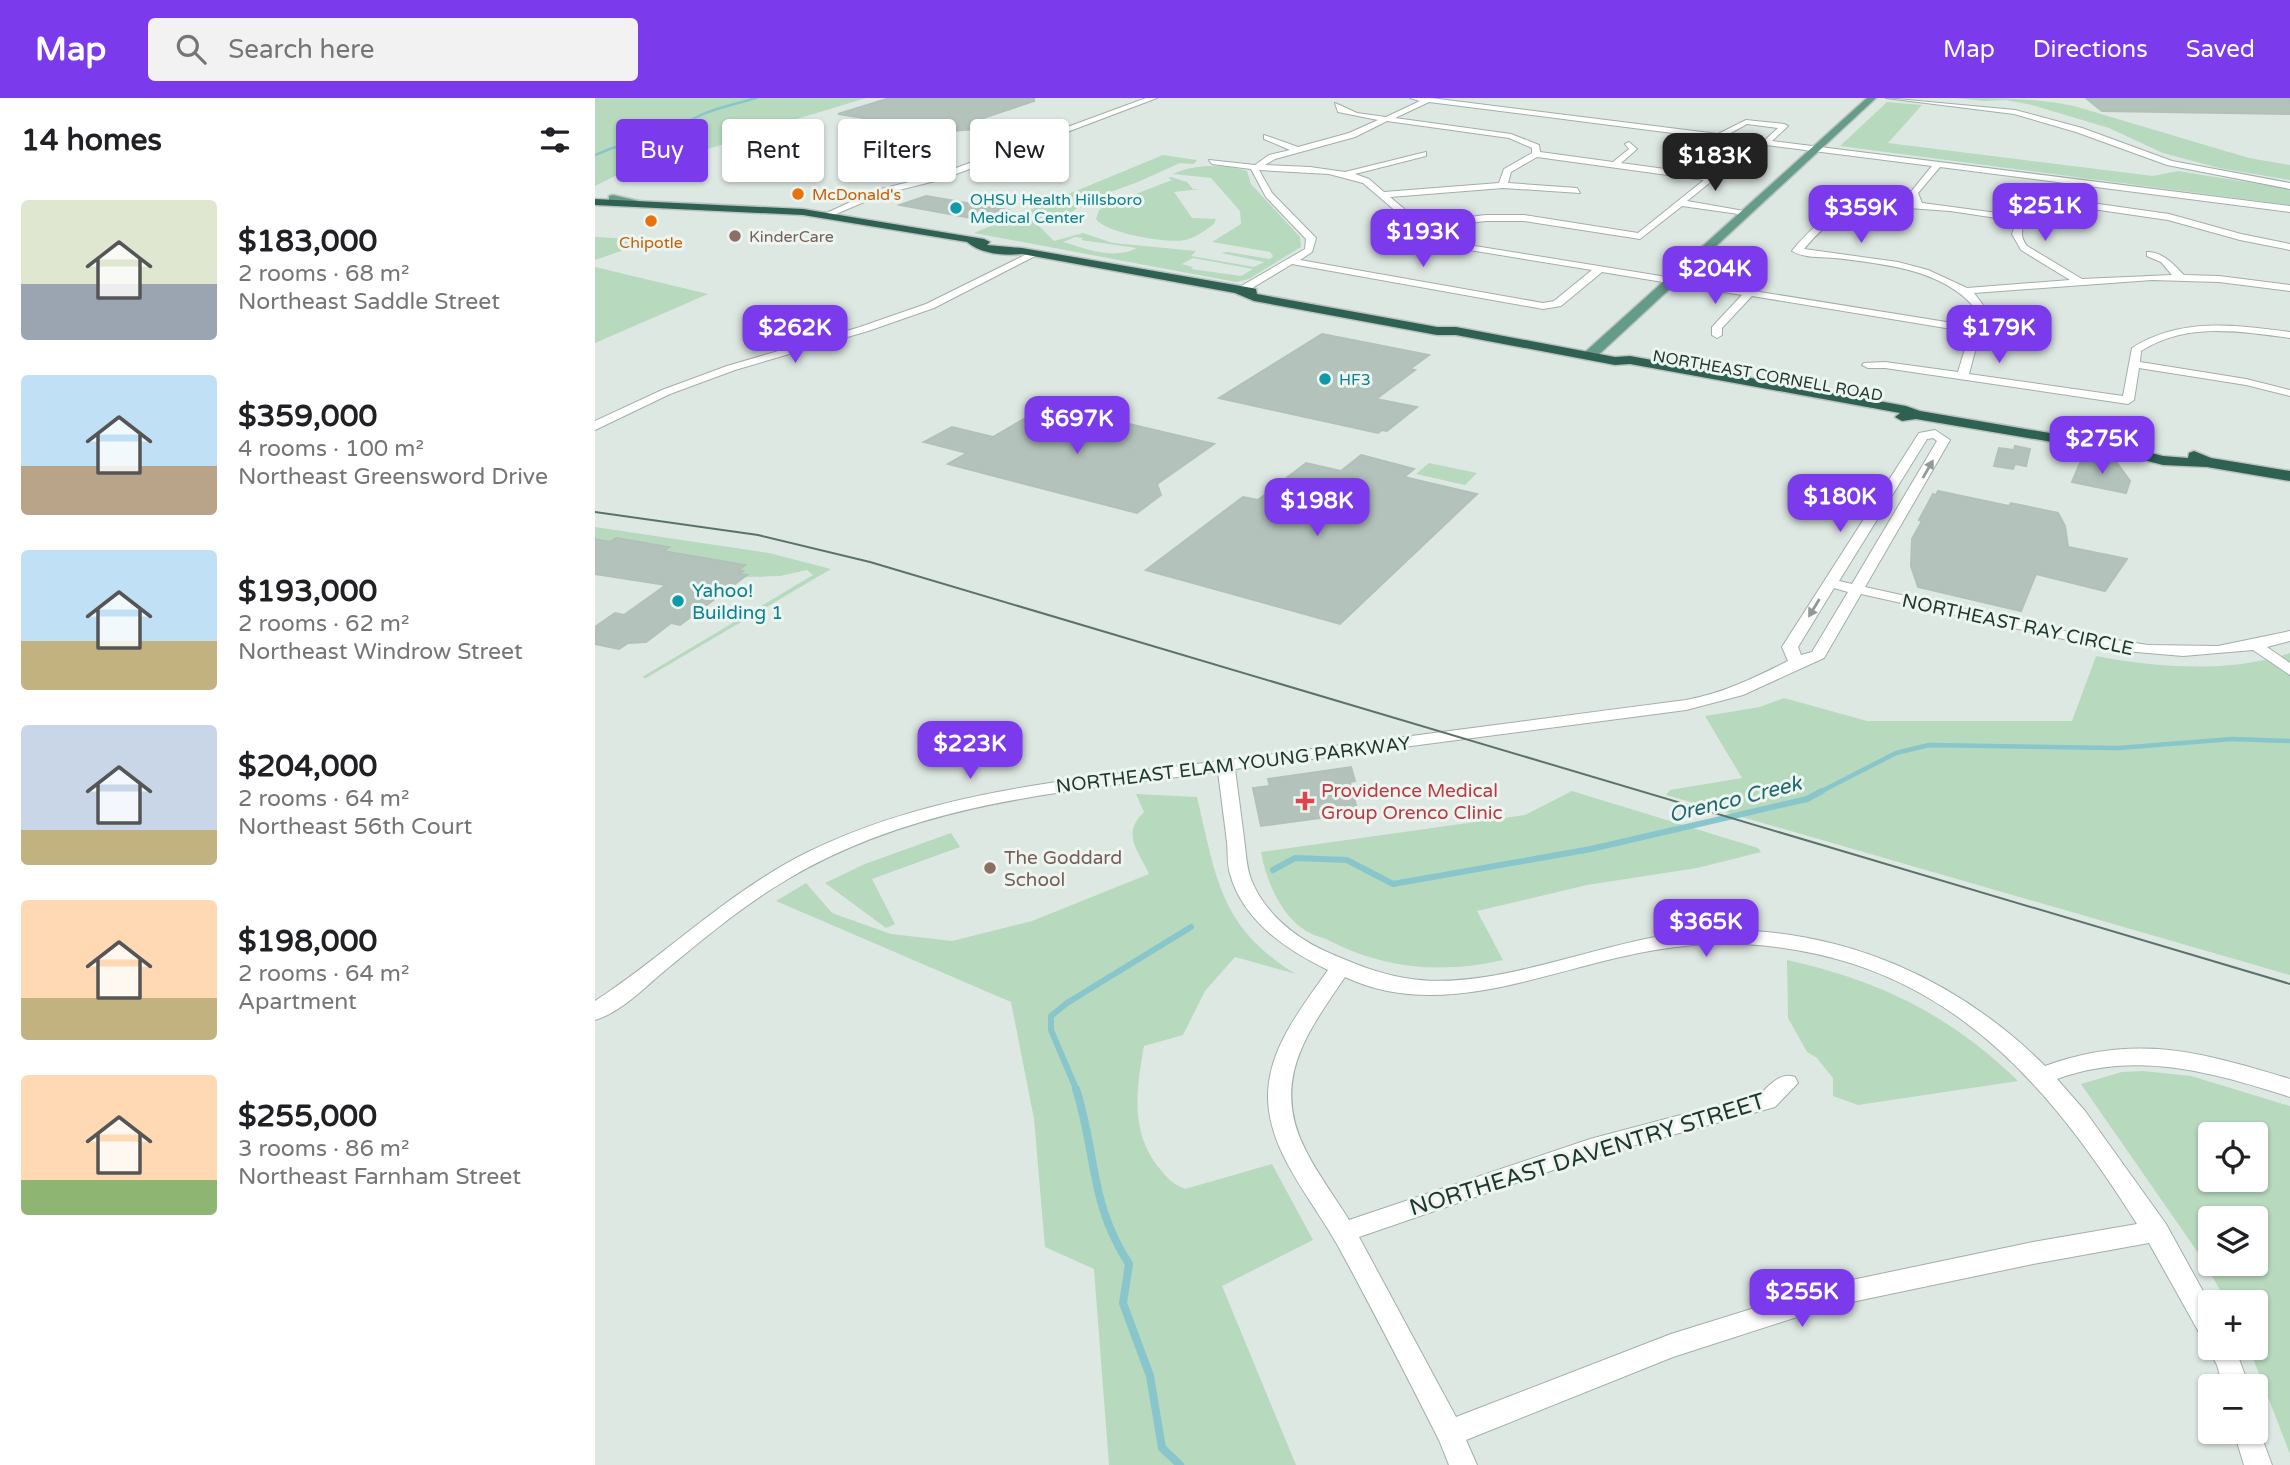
<!DOCTYPE html>
<meta charset="utf-8">
<style>
:root{--surface:#fff;--page:#f2f2f2;--text:#202124;--muted:#757577;--accent:#7c3aed}
body{margin:0;font-family:"Varela Round",sans-serif;background:var(--page);color:var(--text);height:100vh;display:flex;flex-direction:column;font-size:26px;white-space:nowrap}
*{box-sizing:border-box;margin:0}
p{font-size:23px;color:var(--muted)}
.icon{flex:none;width:38px;height:38px;fill:none;stroke:currentColor;stroke-width:2;stroke-linecap:round;stroke-linejoin:round}
.map{position:relative;flex:1;overflow:hidden}
.drawer{display:flex;flex-direction:column;background:var(--surface);width:595px}
.drawer>*{flex:none}
.banner{position:absolute;left:21px;top:21px;width:665px;height:63px;display:flex;gap:14px}
.buttons{position:absolute;left:1603px;top:1024px;display:grid;gap:14px}
.buttons a{display:grid;place-items:center;width:70px;height:70px;border-radius:7px;background:var(--surface);box-shadow:0 2px 5px #0004;font-size:35px}
.price{position:absolute;translate:-50% -60px;padding:0 16px;border-radius:14px;background:var(--accent);color:#fff;font-size:23px;line-height:46px;filter:drop-shadow(0 2px 4px #0008)}
.price::after{content:'';position:absolute;left:50%;top:42px;width:21px;height:16px;margin-left:-10px;background:inherit;clip-path:polygon(0 0,100% 0,50% 100%)}
.price.active{background:#222;color:#fff}
ul{padding:0;list-style:none}
li{display:flex;align-items:center;gap:21px;height:175px;padding:0 21px}
li span{display:grid;place-items:center;flex:none;width:196px;height:140px;border-radius:7px;color:#555}
li>.icon{margin-inline-start:auto}
span .icon{width:84px;height:84px;fill:#fffc;stroke-width:1}
li b{font-size:30px}
h2{display:flex;justify-content:space-between;align-items:center;height:84px;padding:0 21px;font-size:30px}
.tag{padding:0 24px;border-radius:7px;background:var(--surface);box-shadow:0 2px 5px #0004;font-size:24px;line-height:63px}
.tag.active{background:var(--accent);color:#fff}
header{display:flex;align-items:center;gap:42px;box-sizing:border-box;height:98px;padding:0 35px;background:var(--accent);color:#fff}
header strong{font-size:33px}
nav{display:flex;gap:38px;margin-inline-start:auto;font-size:24px}
.search{width:490px;height:63px;background:var(--page);display:flex;align-items:center;gap:18px;box-sizing:border-box;padding:0 24px;border-radius:7px;color:var(--muted);font-size:26px}
main{display:flex;flex:1;min-height:0}
.map>svg:first-child{display:block}
.green{fill:#b7d9bd;fill-rule:evenodd}
.lines{fill:none;stroke-linecap:round;stroke-linejoin:round}
.stream-far3{stroke:#88c6cb;stroke-width:2.5}
.stream-far2{stroke:#88c6cb;stroke-width:4.5}
.stream-far1{stroke:#88c6cb;stroke-width:6}
.stream{stroke:#88c6cb;stroke-width:8}
.building{fill:#b3c3bb;stroke:#b1c1b9;stroke-width:2}
.minor-casing{stroke:#a1afa9;stroke-width:2}
.major-casing{stroke:#bcc3c1;stroke-width:3}
.highway-casing{stroke:#bcc3c1;stroke-width:3}
.minor{fill:#fff;fill-rule:evenodd}
.major{fill:#659b89;fill-rule:evenodd}
.highway{fill:#2e6152;fill-rule:evenodd}
.tram{stroke:#5a736a;stroke-width:2}
.oneway{fill:#909b97}
.food-dot{fill:#e8710a;stroke:#edf5f1;stroke-width:2.5}
.culture-dot{fill:#0f9aa8;stroke:#edf5f1;stroke-width:2.5}
.education-dot{fill:#8d6e63;stroke:#edf5f1;stroke-width:2.5}
.health-dot{fill:#e0444e;stroke:#edf5f1;stroke-width:2.5}
.labels{text-anchor:middle;stroke-width:6;stroke-linejoin:round;paint-order:stroke}
.far-food-label{font-size:16px;fill:#c56008;stroke:#edf5f1;text-anchor:start}
.far-culture-label{font-size:16px;fill:#0d838f;stroke:#edf5f1;text-anchor:start}
.far-education-label{font-size:16px;fill:#785e54;stroke:#edf5f1;text-anchor:start}
.far-street-label{font-size:16px;fill:#20372f;stroke:#edf5f1}
.culture-label{font-size:19px;fill:#0d838f;stroke:#edf5f1;text-anchor:start}
.street-label{font-size:19px;fill:#20372f;stroke:#edf5f1}
.health-label{font-size:19px;fill:#be3a42;stroke:#edf5f1;text-anchor:start}
.education-label{font-size:19px;fill:#785e54;stroke:#edf5f1;text-anchor:start}
.water-label{font-size:21px;font-style:italic;fill:#1f686e;stroke:#edf5f1}
.near-street-label{font-size:23px;fill:#20372f;stroke:#edf5f1}
</style>
<header>
<strong>Map</strong>
<div class="search"><svg class="icon" aria-label="search" viewBox="0 0 24 24"><circle cx="10" cy="10" r="6"/><path d="M15 15l6 6"/></svg>Search here</div>
<nav><a>Map</a><a>Directions</a><a>Saved</a></nav>
</header>
<main>
<section class="drawer">
<h2>14 homes<svg class="icon" aria-label="filters" viewBox="0 0 24 24"><path d="M4 7h16M4 17h16"/><circle cx="9" cy="7" r="2"/><circle cx="15" cy="17" r="2"/></svg></h2>
<ul>
<li><span style="background:linear-gradient(#dfe7d0 60%,#9aa5b1 0)"><svg class="icon" aria-label="home" viewBox="0 0 24 24"><path d="M3 11l9-7 9 7M6 9v11h12V9"/></svg></span><div><b>$183,000</b><p>2 rooms · 68 m²</p><p>Northeast Saddle Street</p></div></li>
<li><span style="background:linear-gradient(#bfe0f5 65%,#b9a48a 0)"><svg class="icon" aria-label="home" viewBox="0 0 24 24"><path d="M3 11l9-7 9 7M6 9v11h12V9"/></svg></span><div><b>$359,000</b><p>4 rooms · 100 m²</p><p>Northeast Greensword Drive</p></div></li>
<li><span style="background:linear-gradient(#bfe0f5 65%,#c2b280 0)"><svg class="icon" aria-label="home" viewBox="0 0 24 24"><path d="M3 11l9-7 9 7M6 9v11h12V9"/></svg></span><div><b>$193,000</b><p>2 rooms · 62 m²</p><p>Northeast Windrow Street</p></div></li>
<li><span style="background:linear-gradient(#c9d6e8 75%,#c2b280 0)"><svg class="icon" aria-label="home" viewBox="0 0 24 24"><path d="M3 11l9-7 9 7M6 9v11h12V9"/></svg></span><div><b>$204,000</b><p>2 rooms · 64 m²</p><p>Northeast 56th Court</p></div></li>
<li><span style="background:linear-gradient(#ffd9b3 70%,#c2b280 0)"><svg class="icon" aria-label="home" viewBox="0 0 24 24"><path d="M3 11l9-7 9 7M6 9v11h12V9"/></svg></span><div><b>$198,000</b><p>2 rooms · 64 m²</p><p>Apartment</p></div></li>
<li><span style="background:linear-gradient(#ffd9b3 75%,#8fb573 0)"><svg class="icon" aria-label="home" viewBox="0 0 24 24"><path d="M3 11l9-7 9 7M6 9v11h12V9"/></svg></span><div><b>$255,000</b><p>3 rooms · 86 m²</p><p>Northeast Farnham Street</p></div></li>
</ul>
</section>
<div class="map">
<svg width="1695" height="1367" viewBox="0 0 1695 1367">
<rect width="100%" height="100%" fill="#dee8e3"/>
<path class="green" d="M0 0H271L165 32 162 37 24 76 0 88Z
M1361 0C1402 0 1453 0 1489 11L1654 60 1695 67V82L1624 70 1568 55 1514 30 1437 7 1411 2 1389 3Z
M1292 4 1327 7 1293 45 1558 78 1583 73 1695 91V107L1245 48Z
M568 57 602 62 599 66 585 65 543 84 493 102 470 119 445 120 443 127 459 143 488 135 518 145 601 153 596 158 659 169 669 164 626 155 633 154 675 161 678 158 675 154 617 144 646 126 645 113 616 80 578 76C599 66 629 66 652 73L656 86 705 139 706 149 654 181 641 184 379 135ZM480 139 488 140 486 142 542 150C517 163 487 149 468 144ZM598 160 658 171 646 178 596 171 598 169 587 166Z
M576 79 592 84 598 91H605L579 94 597 120 621 121 619 126C611 132 600 140 590 142 573 146 510 135 501 121L504 112 512 107 577 82 573 80Z
M0 139 58 142 0 162Z
M0 169 113 196 0 245Z
M834 365 882 375 870 387 821 376Z
M0 429 174 455 236 471 51 580 47 579 218 477 212 472 185 478 150 479 151 477 144 476 147 473 143 472 149 467 68 453 73 448 21 440 15 444 0 441Z
M1695 555V877L1071 697 1075 692 1147 680 1110 618 1165 609 1189 600 1272 623H1477L1501 558C1563 570 1634 575 1695 555Z
M977 693 1163 750 1166 754 1102 770 992 787 882 813 908 862C848 876 789 871 735 843 729 839 721 839 715 835 687 821 671 783 666 754L930 717Z
M541 696 602 699C621 779 625 830 701 876L640 859 610 893 588 937 549 948C541 992 535 1035 565 1071 572 1080 579 1087 590 1091L677 1066 718 1142 627 1188 701 1367H514L499 1171 450 1149 439 1021 416 904 181 803 211 785 237 815 296 836 357 843 437 823 554 776C543 752 526 736 549 714Z
M356 735 365 749 277 781 300 826 291 830 230 785 270 766Z
M1192 862C1285 883 1354 916 1423 983L1263 1007 1238 998V980L1222 960 1212 954 1193 920Z
M1548 973 1596 978 1695 1008V1356L1654 1250H1661V1204H1632L1606 1159 1486 986 1527 974ZM1615 1036H1661V1082H1615ZM1615 1120H1661V1166H1615Z"/>
<g class="lines">
<path class="stream-far3" d="M0 57 17 50 73 42C100 12 124 11 161 0"/>
<path class="stream-far2" d="M1223 695 1301 655 1334 647 1524 650 1637 641 1695 643"/>
<path class="stream-far1" d="M678 772 700 760 752 762 798 786 996 751 1212 701 1227 693
M482 993 456 932V918L472 905 596 829"/>
<path class="stream" d="M481 991C502 1057 494 1104 534 1166L528 1205 555 1278 567 1350 585 1367"/>
</g>
<path class="building" d="M295 0H439V3L373 25 379 26V31L335 35 291 29 301 25 243 16Z
M1491 0H1695V16L1507 13Z
M331 98 412 112 387 122 305 107Z
M727 236 834 257 815 271 820 272 781 301 822 309 792 333 787 332 783 335 624 300Z
M453 307 619 346 562 386 566 397 542 415 353 366 372 355 329 344 357 329 398 339Z
M1420 348 1435 351 1431 368 1420 366 1418 371 1399 368 1404 350 1419 352Z
M766 357 819 371 809 379 882 396 745 526 551 472 648 399 663 402 711 365 746 373Z
M1485 365H1522L1535 383 1531 395 1477 384Z
M1343 393 1414 408 1416 405 1463 415 1470 428 1473 449 1532 461 1510 493 1441 476 1426 513 1323 489 1316 468 1317 441 1327 423 1324 422 1338 396 1341 397Z
M21 440 74 449 68 453 150 467 143 472 148 473 144 476 152 477 85 527 76 525 51 544 33 545 24 551 0 546V529L20 515 29 517 71 487 0 476V441L15 444Z
M756 669 760 683 755 684 763 715 666 728 658 690 675 688 673 681Z"/>
<g class="lines">
<defs>
<path id="minor" d="M551 0H562L348 81 288 96 234 119 227 117 282 92 342 77Z
M815 0H836L1123 36 1151 22 1189 26 1193 28 1177 43 1695 108V114L1345 69 1323 95 1327 105 1425 118 1440 97 1574 116 1646 136 1695 146V152L1645 142 1573 122 1443 103C1434 118 1419 132 1432 148L1487 181 1577 177 1566 164 1552 158V154C1568 154 1578 166 1589 177L1624 178 1695 187V193L1624 184 1557 182 1379 195 1391 211 1374 276 1528 298 1537 250C1586 219 1641 227 1695 234V240C1644 233 1591 224 1546 253L1545 264 1651 281 1695 292V298L1651 287 1544 270 1539 302 1533 306 1290 270H1273L1267 267 1269 265 1290 264 1363 274 1375 234 1157 198 1127 230V237L1122 240 1117 237V229L1147 197 1007 174 966 208 948 211 697 166 649 195H641V191L710 151 711 141 671 99 656 71 617 66 614 62 660 67 674 57 695 52 669 41V37L703 49 754 35 783 22 743 14 740 5 762 15 791 19 825 3ZM834 4 1337 68 1315 95 1318 105C1262 103 1234 107 1197 153 1208 160 1227 159 1240 160 1289 166 1348 171 1381 211L1376 228 855 144 831 130 891 123H929L1045 141 1087 108 1151 117 1155 114 1092 103 1138 66 1135 57H1129L1131 63 1114 77 1026 65 1042 51 1034 44 1030 46 1034 51 1018 64 945 54 944 47 916 36 800 20ZM792 23 914 40 937 50V55L909 71 904 85 789 94 774 81 760 76 831 58V54L750 74 715 69 670 67 680 61 760 39ZM1152 26 1183 30 1170 42 1132 37ZM942 59 1109 82 1043 135 929 117H891L826 125 795 99 908 90 985 95 982 90 913 85 916 74ZM664 72 734 76 768 85 831 139 850 148 997 172 959 203 948 205 705 162 717 154 721 140 677 95ZM1300 109 1355 113 1422 123 1417 136 1426 152 1475 182 1372 190 1333 172 1303 164 1209 151C1237 117 1257 112 1300 109Z
M1291 0 1420 12 1487 30 1577 63 1695 85V91L1572 67 1481 34 1419 16Z
M436 154 444 156 339 210 273 233 140 272 75 296 0 332V323L67 292 132 268 265 229 331 206Z
M1340 332 1355 342 1270 489 1483 536 1553 547 1623 548 1695 533V543L1672 549 1695 565V577L1658 552 1588 558 1518 552 1266 496 1229 560 1148 597 1091 612 640 671C643 694 646 717 649 740 651 753 651 768 656 781 668 813 699 839 730 853 757 865 781 875 810 880 904 897 1022 833 1122 832 1247 830 1362 880 1450 968 1541 935 1606 954 1695 981V999C1617 974 1541 952 1462 981L1490 1013 1571 1126 1615 1206V1242L1606 1238 1554 1145 1438 1166 1233 1209 1078 1259 871 1342 882 1367H854L844 1342C811 1277 778 1212 743 1148 718 1102 674 1055 673 1000 672 952 707 909 733 872 692 852 648 823 635 776 632 766 633 755 632 744 629 720 626 697 623 674 476 693 324 703 193 781 150 806 112 838 73 870 52 887 27 914 0 922V903C73 855 134 793 213 754 341 691 486 681 625 663 780 643 936 622 1091 602 1129 595 1159 580 1193 563L1187 549 1324 335ZM1338 340 1342 343 1257 486 1244 483 1332 341ZM1239 490 1253 494 1217 554 1206 557 1203 549ZM1119 845C1328 846 1438 961 1542 1126L1438 1144 1233 1187 1076 1236 861 1319 764 1139 996 1059 1180 1009 1203 985 1200 979C1185 974 1176 986 1165 996L995 1041 754 1122C740 1099 723 1077 711 1053 675 984 711 936 750 879 845 924 950 873 1044 855 1069 850 1094 847 1119 845Z
M1615 1245V1250H1640L1654 1288H1628L1622 1267 1613 1250Z
M1661 1324 1677 1367H1649L1639 1334H1661Z"/>
<path id="major" d="M1272 0H1281L999 261H989V255Z
M18 97 48 104 43 107 14 102V98Z"/>
<path id="highway" d="M0 101 208 111 389 141 395 144 392 147 427 150 657 190 661 191 662 196 842 229H861L1020 259 1035 258 1311 308 1325 313 1525 347 1568 358 1593 360 1594 355 1599 353 1616 360 1695 373V383L1612 369 1568 367 1522 355 1321 321 1307 323 1300 319 1305 315 1035 266 1020 267 861 237H842L659 203 640 195 427 156C409 158 386 156 372 144L208 117 0 107Z"/>
</defs>
<use href="#minor" class="minor-casing"/>
<use href="#major" class="major-casing"/>
<use href="#highway" class="highway-casing"/>
<use href="#minor" class="minor"/>
<use href="#major" class="major"/>
<use href="#highway" class="highway"/>
<path class="tram" d="M0 414 163 437 275 464 1695 886"/>
</g>
<defs><path id="oneway-solid" d="M-6-.8H1V-3.2L6.5 0L1 3.2V.8H-6Z" transform="scale(1.75)"/></defs>
<g class="oneway">
<use href="#oneway-solid" transform="translate(1333 371) rotate(-60)"/>
<use href="#oneway-solid" transform="translate(1219 510) rotate(121)"/>
</g>
<g class="food-dot">
<circle cx="203" cy="96" r="7"/>
<circle cx="56" cy="123" r="7"/>
</g>
<g class="culture-dot">
<circle cx="361" cy="110" r="7"/>
<circle cx="730" cy="281" r="7"/>
<circle cx="83" cy="503" r="7"/>
</g>
<g class="education-dot">
<circle cx="140" cy="138" r="7"/>
<circle cx="395" cy="770" r="7"/>
</g>
<path class="health-dot" d="M706.5 692.5h7v7h7v7h-7v7h-7v-7h-7v-7h7z"/>
<g class="labels">
<g class="far-food-label">
<text x="217" y="102">McDonald's</text>
<text x="56" y="150" text-anchor="middle">Chipotle</text>
</g>
<g class="far-culture-label">
<text x="375" y="107">OHSU Health Hillsboro<tspan x="375" dy="18">Medical Center</tspan></text>
<text x="744" y="287">HF3</text>
</g>
<g class="far-education-label">
<text x="154" y="144">KinderCare</text>
</g>
<g class="far-street-label">
<text transform="translate(1173 277) rotate(10)" y="6">NORTHEAST CORNELL ROAD</text>
</g>
<g class="culture-label">
<text x="97" y="499">Yahoo!<tspan x="97" dy="22">Building 1</tspan></text>
</g>
<g class="street-label">
<text transform="translate(1423 526) rotate(12)" y="7">NORTHEAST RAY CIRCLE</text>
<text transform="translate(638 666) rotate(-7)" y="7">NORTHEAST ELAM YOUNG PARKWAY</text>
</g>
<g class="health-label">
<text x="726" y="699">Providence Medical<tspan x="726" dy="22">Group Orenco Clinic</tspan></text>
</g>
<g class="education-label">
<text x="409" y="766">The Goddard<tspan x="409" dy="22">School</tspan></text>
</g>
<g class="water-label">
<text transform="translate(1140 701) rotate(-14)" y="7">Orenco Creek</text>
</g>
<g class="near-street-label">
<text transform="translate(992 1056) rotate(-17)" y="8">NORTHEAST DAVENTRY STREET</text>
</g>
</g>
</svg>
<div class="buttons">
<a><svg class="icon" aria-label="locate" viewBox="0 0 24 24"><circle cx="12" cy="12" r="6"/><path d="M12 2v4M12 18v4M2 12h4M18 12h4"/></svg></a>
<a><svg class="icon" aria-label="layers" viewBox="0 0 24 24"><path d="M12 4l9 5-9 5-9-5zM3 14l9 5 9-5"/></svg></a>
<a>+</a>
<a>−</a>
</div>
<b class="price active" style="left:1120px;top:95px">$183K</b>
<b class="price" style="left:1450px;top:145px">$251K</b>
<b class="price" style="left:1266px;top:147px">$359K</b>
<b class="price" style="left:828px;top:171px">$193K</b>
<b class="price" style="left:1120px;top:208px">$204K</b>
<b class="price" style="left:200px;top:267px">$262K</b>
<b class="price" style="left:1404px;top:267px">$179K</b>
<b class="price" style="left:482px;top:358px">$697K</b>
<b class="price" style="left:1507px;top:378px">$275K</b>
<b class="price" style="left:1245px;top:436px">$180K</b>
<b class="price" style="left:722px;top:440px">$198K</b>
<b class="price" style="left:375px;top:683px">$223K</b>
<b class="price" style="left:1111px;top:861px">$365K</b>
<b class="price" style="left:1207px;top:1231px">$255K</b>
<div class="banner">
<a class="tag active">Buy</a>
<a class="tag">Rent</a>
<a class="tag">Filters</a>
<a class="tag">New</a>
</div>
</div>
</main>
